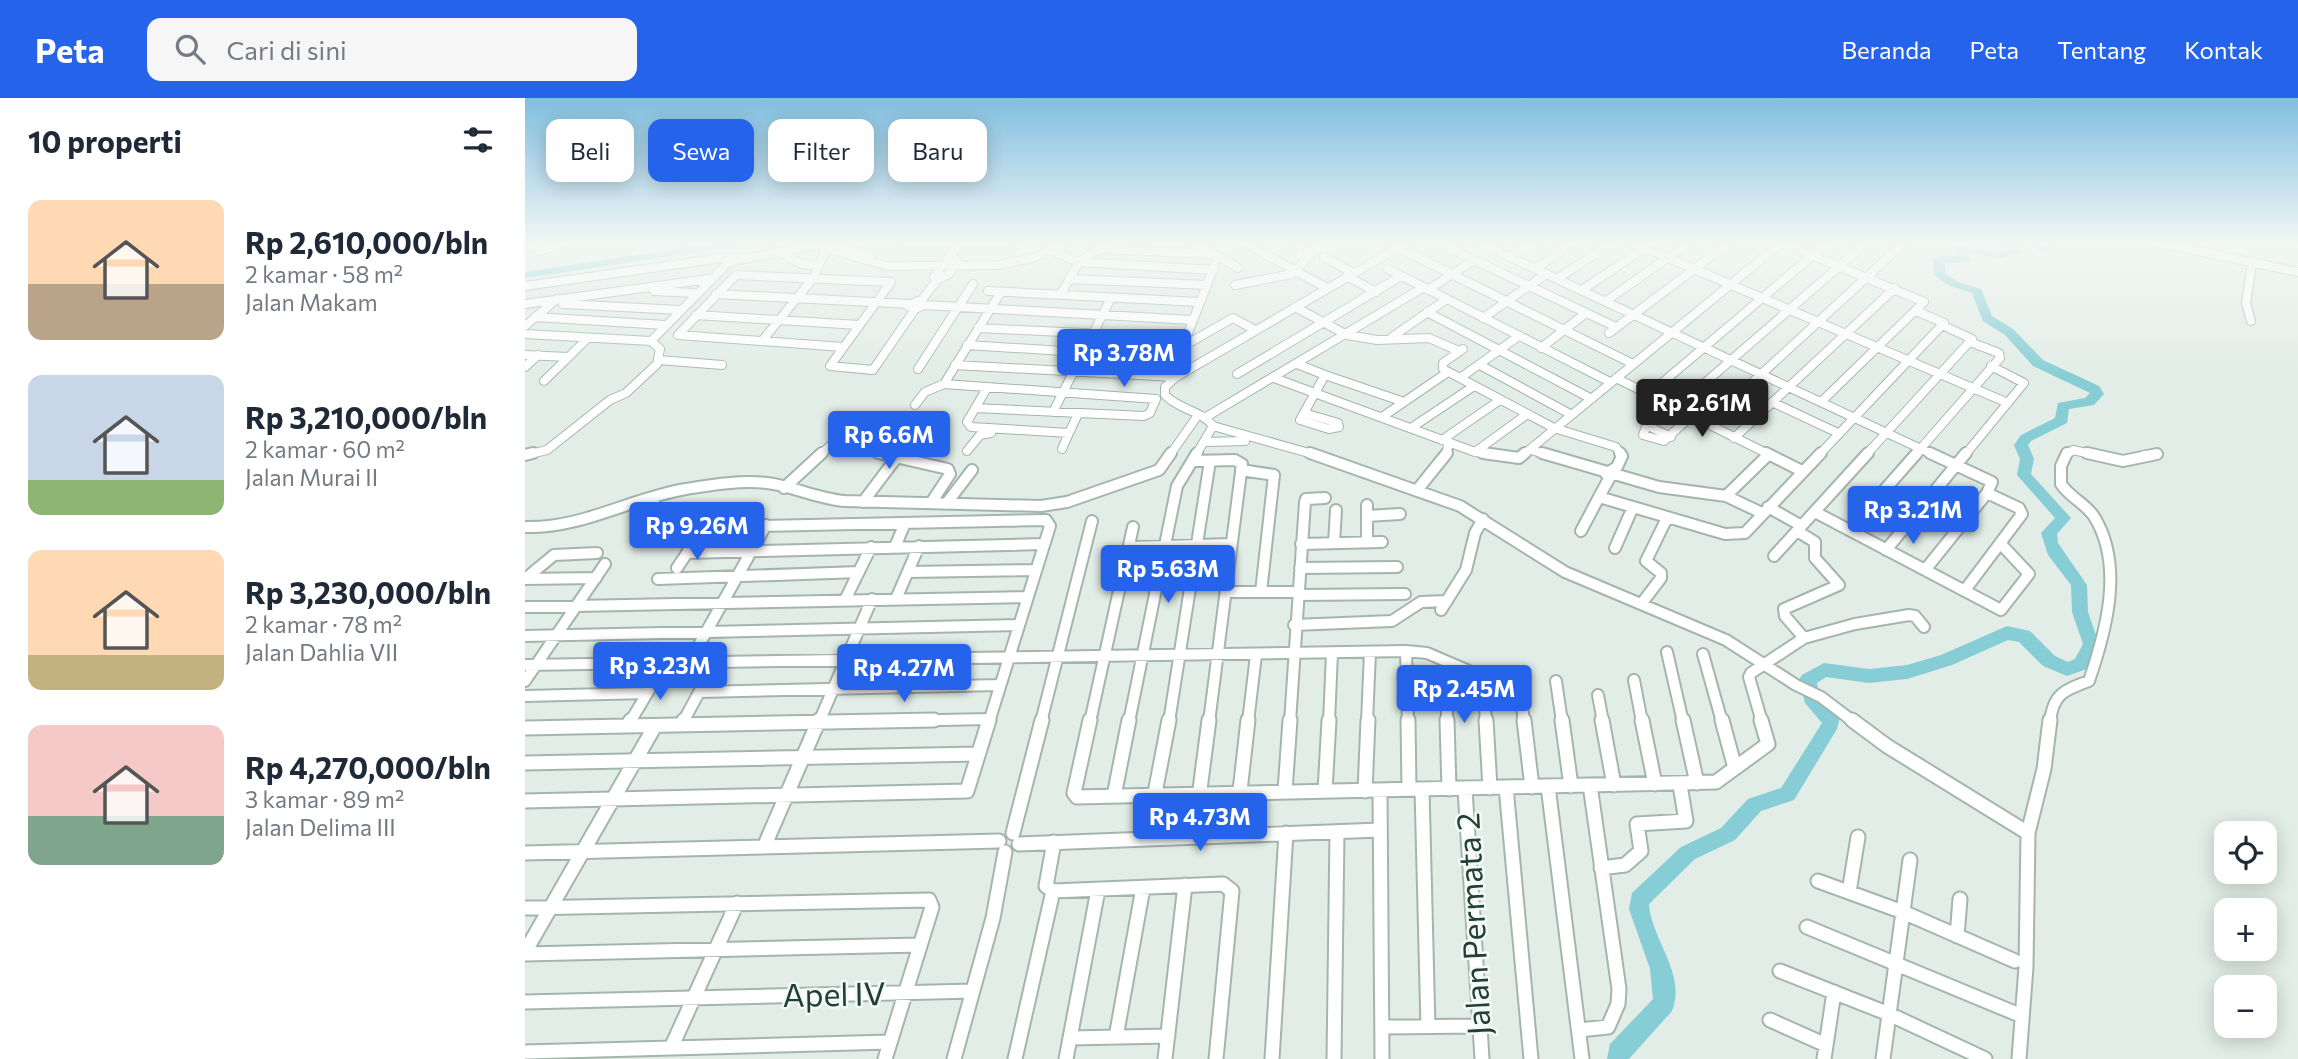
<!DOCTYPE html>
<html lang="id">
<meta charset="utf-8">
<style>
:root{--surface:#fff;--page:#f6f6f7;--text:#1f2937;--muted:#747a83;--accent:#2563eb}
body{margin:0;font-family:Commissioner,sans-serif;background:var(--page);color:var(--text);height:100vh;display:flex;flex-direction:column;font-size:26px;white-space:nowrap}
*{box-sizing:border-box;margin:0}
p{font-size:23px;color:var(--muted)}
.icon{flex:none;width:38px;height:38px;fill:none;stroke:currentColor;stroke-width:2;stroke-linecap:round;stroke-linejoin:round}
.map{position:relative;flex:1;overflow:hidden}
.drawer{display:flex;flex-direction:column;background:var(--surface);width:525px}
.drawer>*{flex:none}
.top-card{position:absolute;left:21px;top:21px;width:665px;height:63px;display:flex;gap:14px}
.fabs{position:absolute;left:1689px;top:723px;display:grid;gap:14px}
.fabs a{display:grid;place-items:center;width:63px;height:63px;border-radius:14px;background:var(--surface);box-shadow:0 4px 18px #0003;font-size:35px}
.price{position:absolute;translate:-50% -60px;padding:0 16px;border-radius:7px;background:var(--accent);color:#fff;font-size:23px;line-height:46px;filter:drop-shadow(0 2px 4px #0008)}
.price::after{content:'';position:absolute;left:50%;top:42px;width:21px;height:16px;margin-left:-10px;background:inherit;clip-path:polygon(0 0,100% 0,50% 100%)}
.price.on{background:#222;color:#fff}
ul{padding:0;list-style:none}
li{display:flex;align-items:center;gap:21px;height:175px;padding:0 28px}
li span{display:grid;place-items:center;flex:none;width:196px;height:140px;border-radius:14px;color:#555}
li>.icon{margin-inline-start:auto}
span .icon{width:84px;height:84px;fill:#fffc;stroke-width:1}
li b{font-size:30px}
h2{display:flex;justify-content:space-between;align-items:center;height:84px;padding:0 28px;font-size:30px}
.chip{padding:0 24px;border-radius:14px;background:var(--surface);box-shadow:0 4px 18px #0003;font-size:24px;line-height:63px}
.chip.on{background:var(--accent);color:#fff}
header{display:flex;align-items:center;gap:42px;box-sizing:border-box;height:98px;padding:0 35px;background:var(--accent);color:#fff}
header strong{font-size:33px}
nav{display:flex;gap:38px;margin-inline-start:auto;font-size:24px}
.search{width:490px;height:63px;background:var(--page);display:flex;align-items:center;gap:18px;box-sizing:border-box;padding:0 24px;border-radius:14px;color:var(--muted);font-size:26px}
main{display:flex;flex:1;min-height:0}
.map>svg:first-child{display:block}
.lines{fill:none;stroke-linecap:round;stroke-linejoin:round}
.river{fill:#87cdd5;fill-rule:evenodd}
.street-far2-casing{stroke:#a4b5ae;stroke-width:10}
.street-far1-casing{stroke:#a4b5ae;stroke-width:14}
.street-casing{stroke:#a4b5ae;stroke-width:17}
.street-far2{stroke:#fff;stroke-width:8}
.street-far1{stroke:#fff;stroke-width:10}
.street{stroke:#fff;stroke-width:13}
.labels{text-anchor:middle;stroke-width:5;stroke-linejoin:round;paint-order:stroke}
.near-street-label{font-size:32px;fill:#213f35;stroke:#f3f9f6}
</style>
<header>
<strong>Peta</strong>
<div class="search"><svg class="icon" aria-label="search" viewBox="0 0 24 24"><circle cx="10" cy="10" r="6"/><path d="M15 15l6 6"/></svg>Cari di sini</div>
<nav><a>Beranda</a><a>Peta</a><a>Tentang</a><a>Kontak</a></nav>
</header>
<main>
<section class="drawer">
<h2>10 properti<svg class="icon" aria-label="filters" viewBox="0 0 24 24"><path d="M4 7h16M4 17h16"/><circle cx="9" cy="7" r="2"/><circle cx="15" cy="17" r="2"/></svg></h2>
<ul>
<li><span style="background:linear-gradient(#ffd9b3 60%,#b9a48a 0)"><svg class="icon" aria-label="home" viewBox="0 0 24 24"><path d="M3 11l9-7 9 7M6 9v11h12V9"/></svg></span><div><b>Rp 2,610,000/bln</b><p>2 kamar · 58 m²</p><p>Jalan Makam</p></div></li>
<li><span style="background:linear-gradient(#c9d6e8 75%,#8fb573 0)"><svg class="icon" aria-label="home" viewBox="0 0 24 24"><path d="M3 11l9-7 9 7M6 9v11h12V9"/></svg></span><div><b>Rp 3,210,000/bln</b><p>2 kamar · 60 m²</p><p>Jalan Murai II</p></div></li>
<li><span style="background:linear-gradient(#ffd9b3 75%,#c2b280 0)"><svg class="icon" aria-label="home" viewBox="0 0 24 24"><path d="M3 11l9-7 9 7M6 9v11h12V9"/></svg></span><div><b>Rp 3,230,000/bln</b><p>2 kamar · 78 m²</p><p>Jalan Dahlia VII</p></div></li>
<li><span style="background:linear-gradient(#f6c9c9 65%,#7fa58c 0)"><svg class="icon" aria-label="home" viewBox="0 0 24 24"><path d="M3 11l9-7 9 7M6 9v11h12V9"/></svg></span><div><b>Rp 4,270,000/bln</b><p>3 kamar · 89 m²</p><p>Jalan Delima III</p></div></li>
</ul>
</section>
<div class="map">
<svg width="1773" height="961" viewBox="0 0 1773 961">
<rect width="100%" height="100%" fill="#e2ede7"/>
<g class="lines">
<path class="river" d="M191 145H219L214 148 0 180V174Z
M1477 145H1489L1495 150V155L1474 160 1441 155 1446 162 1444 164 1420 165 1421 176 1433 184 1456 191 1467 218 1488 231 1518 262 1574 288 1579 296 1569 307 1544 311 1542 325 1506 343 1503 347 1509 361 1506 376 1546 420 1532 436 1533 445 1562 487 1563 514 1574 546 1562 571 1542 578 1518 568 1494 544 1483 542 1427 567 1382 581 1344 585 1301 579 1292 585 1294 597 1315 619 1312 631 1269 702 1236 713 1210 742 1170 761 1124 806C1126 841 1162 876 1147 913L1104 961H1082L1085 946 1128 901 1125 871 1104 811 1107 795 1156 749 1196 730 1223 701 1256 690 1297 625 1280 605 1274 582 1277 577 1299 565 1344 571 1382 567 1416 557 1482 528 1505 533 1530 558 1543 564 1550 561 1558 546 1547 514 1546 487 1523 457 1516 435 1530 420 1492 377 1495 361 1489 347 1496 337 1530 320 1533 305 1560 300 1565 295 1508 268 1480 237 1458 223 1447 195 1425 188 1409 177 1408 161 1414 158H1432L1427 150 1429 148 1474 154 1483 152Z
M1502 145 1517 147 1531 145 1532 150 1515 154Z"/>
<defs>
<path id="street-far2" d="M284 145 362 168 472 167 508 160 537 145
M308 145 345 158
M379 145H483
M671 145 713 170
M720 145 802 190
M771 145 782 152 774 157
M955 145 1409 357
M1108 145 1483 305
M1258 145 1399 204 1297 303
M1635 145 1773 174
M0 147 16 153 36 145
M872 149 1108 266
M924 150 1091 229
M574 151 688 156
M524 152 554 164 689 172
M254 154 276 166 294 168
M427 158 432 163 424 176 413 181 409 179 433 146
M799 159 828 175
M986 159 1009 145
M863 171 1085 284
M1010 171 1048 145
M822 178 851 194
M545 181 682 187
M1032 181 1087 145
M710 187 767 176 796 145
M0 188 197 160H218
M903 192 949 162
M1057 192 1127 145
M129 193 170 195
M463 193 674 204
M191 196 385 206
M536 196 554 164 578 148
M393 203 399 207 390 211 383 208Z
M396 203 413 181
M1081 203 1164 145
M0 206 184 181
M38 206 155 212
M399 207 668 222
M770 209 822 237 852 242 904 240 934 253
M902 214 1065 300
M171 217 334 227
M10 219 140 227
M958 220 1021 176
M1726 223 1721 205 1727 166
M0 228 32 201
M453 230 659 240
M1084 235 1204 145
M0 236 126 243
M867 239 922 201
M126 243 204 164 288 147
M237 243 289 179 301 151
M442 247 652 260
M318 249 153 237 211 177 366 184 305 268 348 272 390 211
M655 250 708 220 730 232
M1016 250 1061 215
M938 251 918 265V271L1029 330 1091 349 1096 357
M0 257 43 259
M134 262 197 267
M772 266 800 277
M430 267 651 279
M955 267 1045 316
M0 269 13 257
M393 271 448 186
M712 276 876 178
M646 278 693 159
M749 280 950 354 971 357
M935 280 994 238
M1091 280 1245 357
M19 283 63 240
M419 286 476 194
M462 290 442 324 446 329 544 335 553 316
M1124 296 1302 145
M1247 304 1313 335
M390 307 400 294 419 286 631 301 625 315 619 318 450 310
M1151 310 1341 145
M528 314 586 200
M779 315 813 325 814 329
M1126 316 1118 337 1139 343 1166 318
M681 319 899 189
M857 319 923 274
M1182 326 1379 145
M1121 327 1146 339
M814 329 804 331 775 322 800 277 879 304
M886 330 949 288
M1209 340 1370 190
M917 342 975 302
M680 344 720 343
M309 345 361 357
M537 351 544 335
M1006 352 1023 357
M442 353 455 337 466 335
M950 354 1001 317
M1 357 22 352 85 302 101 295 132 266 135 251 126 243
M295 357 329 326
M645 357 673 317
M671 357 688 328
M791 357 688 328C676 312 654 312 640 297V289L651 279 881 145
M921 357 924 344
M998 357 1256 145
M1294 357 1419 225 1391 213
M1341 357 1447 241 1417 227
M1390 357 1475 260 1474 255 1445 244
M1440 357 1499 285 1466 268
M1541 357 1548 352 1570 357
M1619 357 1632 356"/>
<path id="street-far1" d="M353 355 423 371 425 376 406 405
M785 355 935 408 1040 474 1201 542 1271 587 1296 599 1329 624
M958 355 994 360 1000 355
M1017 355 1134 389 1201 398 1237 415
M1241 355 1277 373
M1562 355 1598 363 1632 356
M0 357 8 355
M667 363 710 362 717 366 684 624
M716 372 749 377 736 494
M1081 376 1092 369 1097 358 1095 355
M1086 377 1074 399 1200 436 1220 435 1296 355
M259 390 297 355
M893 391 922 355
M1201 398 1243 357
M338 404 372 359
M421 406 447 372
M842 407V444
M1243 409 1275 427
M1290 414 1476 512 1504 476 1475 445
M842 418 875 416
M115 426 131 399
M0 429C56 431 106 400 161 391 186 387 216 382 242 385 268 388 293 401 320 403L516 408 542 404 634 372 646 355
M1324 432 1392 355
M1056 433 1074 399
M1272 433 1290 444V460L1314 487 1259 511 1260 518 1279 540
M809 445 811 412
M776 446 857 444
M370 449 380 425
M604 449 706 446
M1090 450 1108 409
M1361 452 1441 355
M1249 458 1343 355
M152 470 162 455
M775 470 872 469
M1400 472 1462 395 1467 384 1405 355
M383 474 509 472
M0 481 29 457 72 455
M0 481 71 480
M133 481 334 474
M1440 492 1497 416 1494 410 1462 395
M701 494H774
M773 497 880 496
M371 501 394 448
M320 502 346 449
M1117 505 1136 480V475L1121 463 1142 420
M0 509 501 499
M916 512 941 472 950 435 958 421
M769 527 867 523 896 504 922 503
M0 538 493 527
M881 553 902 555 958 579 994 585 999 624
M1142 554 1158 624
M1178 556 1197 624
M165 563 241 427
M921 564 922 624
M0 567 881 553 883 624
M958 579 961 624
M1109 582 1117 624
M0 583 80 466
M1031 583 1037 624
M174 594 474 587
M1073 597 1078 624
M0 598 122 595
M105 624 141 564
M158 624 191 563
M294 624 347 501
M319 624 464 621
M464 624 525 428 521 422 183 429 173 433 162 455 518 446
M516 624 567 423
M565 624 608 429
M604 624 652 388 672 355
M644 624 685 363
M723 624 731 557
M765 624 780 404 781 401 800 400
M804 624 807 555
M842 624 845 554
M1237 624 1224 579 1226 575 1279 540 1330 526 1384 517 1390 518 1399 529
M1525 624C1528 596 1539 592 1564 583 1581 533 1599 469 1570 420 1562 406 1545 400 1536 386V368L1542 355"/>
<path id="street" d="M565 622 549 695 552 699 1191 684 1243 646 1236 622
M883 622 884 691
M922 622 924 691
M961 622 965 690
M999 622 1007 689
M1037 622 1046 688
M1077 622 1089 687
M1117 622 1130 686
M1158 622 1172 685
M1197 622 1210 670
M1327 622 1362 648 1503 735
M156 627 159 622
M102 628 106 622
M0 630 409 622
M0 665 453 656
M1023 688 1057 961
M981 689 1006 961
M897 691 903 929
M940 691 957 961
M855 692 857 961
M715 693 723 622
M760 693 765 622
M800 693 804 622
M840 693 843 622
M630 695 644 622
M589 698 604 622
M0 703 442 693 464 622
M488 735 517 622
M669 738 684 622
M494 746 855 732
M239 749 294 622
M0 755 474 743
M1076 770 1100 767 1116 753 1112 726 1161 723 1155 687
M1293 783 1378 814 1490 863
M528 793 521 788 529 744
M1324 794 1333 739
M0 810 404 802 407 809 360 961
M1282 829 1497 918
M1432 838 1435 801
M0 854 130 628
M0 856 394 847
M1255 873 1364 916 1460 961
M0 904 448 893
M1245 922 1301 947
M858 929 955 928
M1054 932 1083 929 1093 906 1094 891 1065 687
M591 939 618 790
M545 940 643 938
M146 950 212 805
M0 954 365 944
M429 961 468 820 480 754
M490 961 528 793 698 786 707 793 691 961
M541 961 573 792
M640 961 660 787
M747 961 761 735
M809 961 812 734
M1299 961 1309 894
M1358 961 1385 762
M1494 961 1501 869 1503 735 1519 671 1525 622"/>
</defs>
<use href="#street-far2" class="street-far2-casing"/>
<use href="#street-far1" class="street-far1-casing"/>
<use href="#street" class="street-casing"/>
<use href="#street-far2" class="street-far2"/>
<use href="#street-far1" class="street-far1"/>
<use href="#street" class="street"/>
</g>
<linearGradient id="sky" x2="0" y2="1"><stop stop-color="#81bee0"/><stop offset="0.52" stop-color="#f2f7f4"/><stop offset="1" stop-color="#f2f7f4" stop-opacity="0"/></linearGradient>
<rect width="1773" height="280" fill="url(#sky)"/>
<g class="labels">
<g class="near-street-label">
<text transform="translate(949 826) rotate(-93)" y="11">Jalan Permata 2</text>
<text transform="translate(309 897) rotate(-1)" y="11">Apel IV</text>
</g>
</g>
</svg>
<div class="fabs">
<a><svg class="icon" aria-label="locate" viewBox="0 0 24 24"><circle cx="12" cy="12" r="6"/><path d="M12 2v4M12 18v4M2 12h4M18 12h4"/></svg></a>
<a>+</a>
<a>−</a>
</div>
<b class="price" style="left:599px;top:291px">Rp 3.78M</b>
<b class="price on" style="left:1177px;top:341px">Rp 2.61M</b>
<b class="price" style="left:364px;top:373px">Rp 6.6M</b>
<b class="price" style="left:1388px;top:448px">Rp 3.21M</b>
<b class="price" style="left:172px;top:464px">Rp 9.26M</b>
<b class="price" style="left:643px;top:507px">Rp 5.63M</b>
<b class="price" style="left:135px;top:604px">Rp 3.23M</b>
<b class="price" style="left:379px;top:606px">Rp 4.27M</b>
<b class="price" style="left:939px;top:627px">Rp 2.45M</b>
<b class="price" style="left:675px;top:755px">Rp 4.73M</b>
<div class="top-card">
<a class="chip">Beli</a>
<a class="chip on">Sewa</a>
<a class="chip">Filter</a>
<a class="chip">Baru</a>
</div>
</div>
</main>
